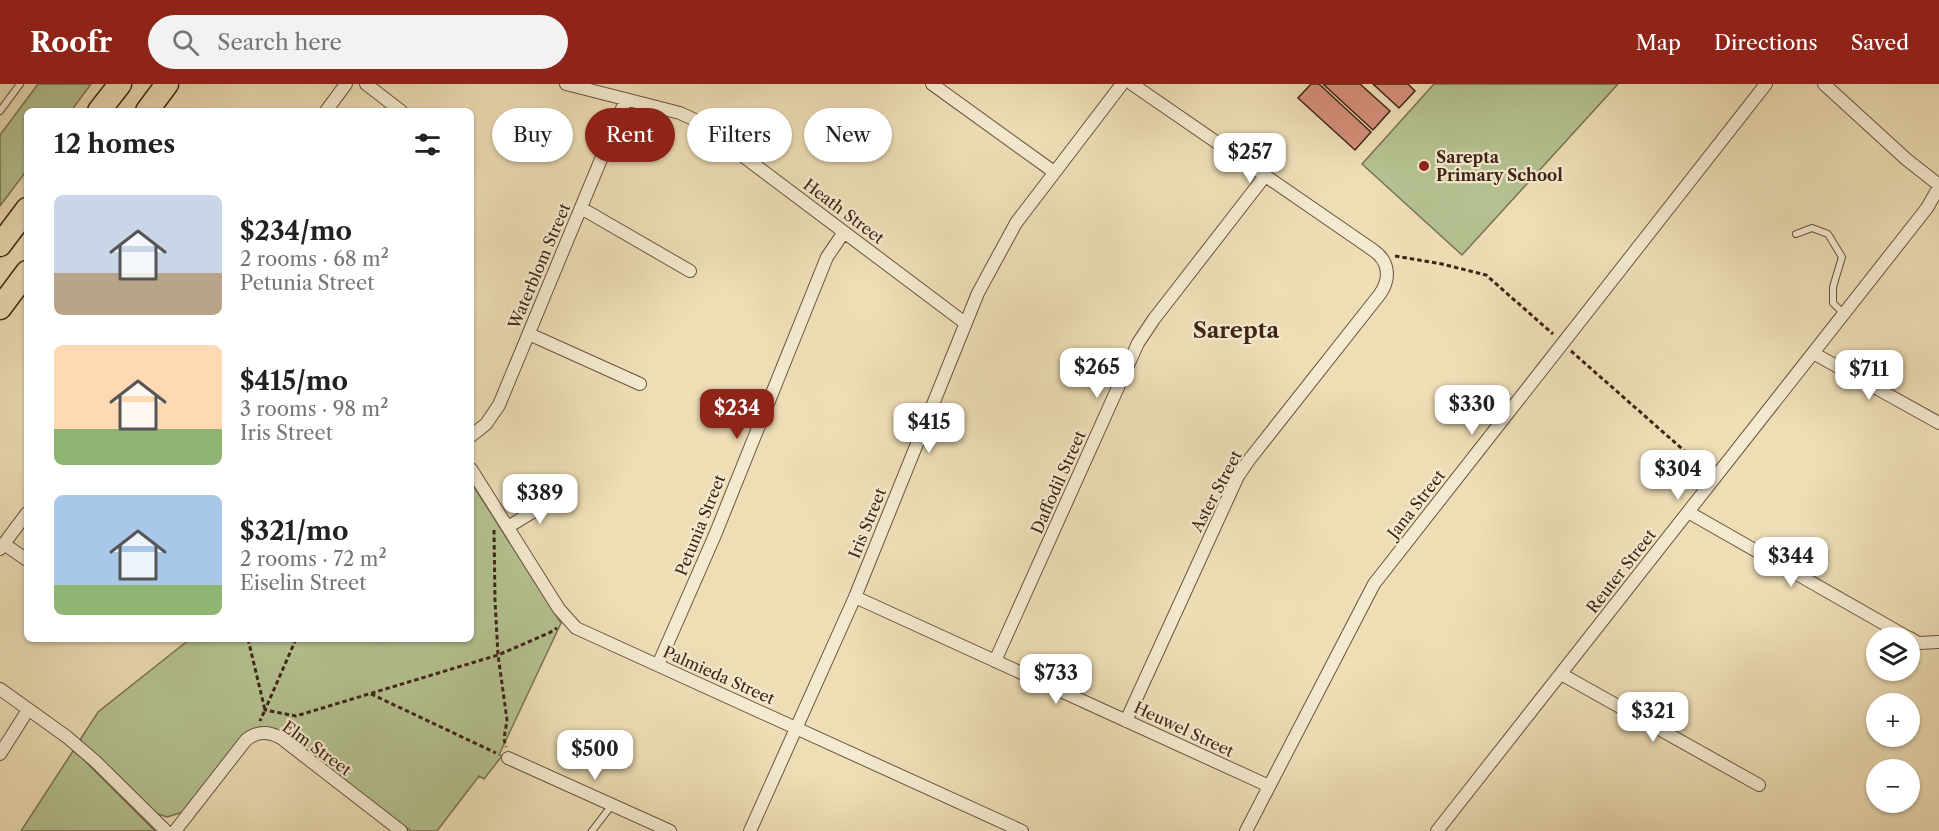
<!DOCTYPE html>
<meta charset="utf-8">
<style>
:root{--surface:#fff;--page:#f2f2f2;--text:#222;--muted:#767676;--accent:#8f2418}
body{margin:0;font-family:"Libre Caslon Text",serif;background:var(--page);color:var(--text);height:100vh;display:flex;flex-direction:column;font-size:22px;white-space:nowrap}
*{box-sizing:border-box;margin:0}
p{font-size:20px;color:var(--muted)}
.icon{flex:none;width:33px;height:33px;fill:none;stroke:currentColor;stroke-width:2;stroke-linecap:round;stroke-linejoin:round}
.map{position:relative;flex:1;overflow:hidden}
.panel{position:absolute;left:24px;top:24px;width:450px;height:534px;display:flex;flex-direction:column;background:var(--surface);border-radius:9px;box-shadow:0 2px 4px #0004}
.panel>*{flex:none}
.guide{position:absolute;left:492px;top:24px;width:570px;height:54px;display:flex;gap:12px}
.buttons{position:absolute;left:1866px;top:543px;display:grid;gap:12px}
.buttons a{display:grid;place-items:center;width:54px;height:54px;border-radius:50%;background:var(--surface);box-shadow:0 2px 4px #0004;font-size:30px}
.price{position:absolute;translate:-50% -51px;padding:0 14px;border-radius:12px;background:#fff;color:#222;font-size:20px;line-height:39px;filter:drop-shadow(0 2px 3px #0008)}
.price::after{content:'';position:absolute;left:50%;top:36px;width:18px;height:14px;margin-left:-9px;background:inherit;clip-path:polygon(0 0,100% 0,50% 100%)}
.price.active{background:var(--accent);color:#fff}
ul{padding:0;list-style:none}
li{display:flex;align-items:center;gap:18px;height:150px;padding:0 30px}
li span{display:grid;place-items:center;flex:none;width:168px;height:120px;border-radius:9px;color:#555}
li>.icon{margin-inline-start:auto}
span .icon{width:72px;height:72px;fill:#fffc;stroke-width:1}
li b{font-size:26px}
h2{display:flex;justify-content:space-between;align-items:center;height:72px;padding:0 30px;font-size:26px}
.pill{padding:0 21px;border-radius:27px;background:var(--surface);box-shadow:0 2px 4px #0004;font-size:21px;line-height:54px}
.pill.active{background:var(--accent);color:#fff}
header{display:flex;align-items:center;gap:36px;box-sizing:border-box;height:84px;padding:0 30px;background:var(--accent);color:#fff}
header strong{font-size:28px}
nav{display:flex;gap:33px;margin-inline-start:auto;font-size:21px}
.search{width:420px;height:54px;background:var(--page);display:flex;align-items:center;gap:15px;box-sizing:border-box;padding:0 21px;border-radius:33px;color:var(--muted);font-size:22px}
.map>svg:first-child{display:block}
.grass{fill:#b5c291;stroke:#7a7354;stroke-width:1.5}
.building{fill:#d6907c;stroke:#3f2416;stroke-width:1.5}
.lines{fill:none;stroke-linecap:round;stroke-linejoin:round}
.lane-casing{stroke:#6b523e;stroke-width:8}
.street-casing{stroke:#6b523e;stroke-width:14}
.highway-casing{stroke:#3f2416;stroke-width:25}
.path{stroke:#3f2416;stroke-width:3;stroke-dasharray:4.5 3;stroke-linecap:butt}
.lane{stroke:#f4ead0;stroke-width:6}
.street{stroke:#f4ead0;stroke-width:12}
.highway{stroke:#eedeb6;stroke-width:22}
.poi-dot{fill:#8f2418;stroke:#f4ead0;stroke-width:2}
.labels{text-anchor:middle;stroke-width:4.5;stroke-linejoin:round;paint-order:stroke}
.poi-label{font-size:16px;font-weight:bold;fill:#3f2416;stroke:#f4ead0;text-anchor:start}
.street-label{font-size:16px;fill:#3f2416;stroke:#f4ead0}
.district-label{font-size:22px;font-weight:bold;fill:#3f2416;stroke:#f4ead0}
</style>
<header>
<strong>Roofr</strong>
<div class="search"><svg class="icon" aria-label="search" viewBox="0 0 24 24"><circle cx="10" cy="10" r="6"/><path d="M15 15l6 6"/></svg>Search here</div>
<nav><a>Map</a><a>Directions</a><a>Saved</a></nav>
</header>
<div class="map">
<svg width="1939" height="747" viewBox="0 0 1939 747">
<rect width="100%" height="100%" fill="#eedeb6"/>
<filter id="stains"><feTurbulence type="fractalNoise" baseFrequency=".00333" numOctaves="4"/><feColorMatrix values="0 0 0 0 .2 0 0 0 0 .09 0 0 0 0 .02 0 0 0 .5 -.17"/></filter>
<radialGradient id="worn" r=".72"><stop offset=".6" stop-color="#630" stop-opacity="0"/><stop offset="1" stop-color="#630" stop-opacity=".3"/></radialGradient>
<path class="grass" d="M38 0H91L71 27H27V86L0 122V51Z
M1434 0H1618L1462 171 1362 80Z
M471 398 561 539 499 671 502 672 484 695 479 692 437 747H411L276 645 260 643 246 649 183 728 167 733 155 729 80 656 98 628 190 555H471Z
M73 667 82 674 155 747H21Z"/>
<path class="building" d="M1311 0H1319L1371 48 1355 66 1298 14Z
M1323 0H1360L1390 27 1373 46Z
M1373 0H1408L1415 7 1399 24Z"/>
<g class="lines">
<defs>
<path id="lane" d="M0 27 20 0
M1796 150 1812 144 1828 150 1842 173 1833 203V219L1844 230
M592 747 612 721"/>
<path id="street" d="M366 0 401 27
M566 0 680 29 695 36 965 239
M932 0 1054 88
M1824 0 1906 75 1939 101
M326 27 346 0
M581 124 690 187
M529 250 640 300
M1813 269 1939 339
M471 352 486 340 499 321 626 15
M471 385 559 525 576 544 1022 747
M1688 428 1909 554
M508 443 557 413
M4 460 27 476
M0 465 27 429
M855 513 1269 702
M1910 554 1918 559 1939 558
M995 577 1138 259 1154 235 1265 92
M658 581 715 451 827 173 844 148
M1561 590 1759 701
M0 605 67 653 95 677 166 747
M1126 637 1238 392 1249 376 1380 210C1391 194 1389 177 1373 166L1132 0
M0 670 28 626
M508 674 670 747
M175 747 246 656C257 647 268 647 281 654L401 747
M750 747 855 513 978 209 1016 139 1122 0
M1246 747 1374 500 1766 0
M1437 747 1927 124 1939 103"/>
<path id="highway" d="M99 27 120 0
M147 27 167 0
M0 161 27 125
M0 224 27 188"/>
</defs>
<use href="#lane" class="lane-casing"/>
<use href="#street" class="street-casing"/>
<use href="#highway" class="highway-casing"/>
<path class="path" d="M1395 172 1442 180 1486 191 1553 250
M1571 267 1705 385
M494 446 495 517 498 571 507 636 504 655 506 663
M248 555 265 626 260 637
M296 555 265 626 296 632 498 571 549 549 557 544
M371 610 496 669"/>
<use href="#lane" class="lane"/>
<use href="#street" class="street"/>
<use href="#highway" class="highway"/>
</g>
<circle class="poi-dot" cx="1424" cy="82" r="6"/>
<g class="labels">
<g class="poi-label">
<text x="1436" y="79">Sarepta<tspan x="1436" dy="18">Primary School</tspan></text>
</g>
<g class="street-label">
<text transform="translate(844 127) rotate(37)" y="6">Heath Street</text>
<text transform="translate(539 182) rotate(-67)" y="6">Waterblom Street</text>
<text transform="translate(1058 398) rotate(-66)" y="6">Daffodil Street</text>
<text transform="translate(1216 407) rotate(-62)" y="6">Aster Street</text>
<text transform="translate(1416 420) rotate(-52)" y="6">Jana Street</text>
<text transform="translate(867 439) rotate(-68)" y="6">Iris Street</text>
<text transform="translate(700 441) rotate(-68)" y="6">Petunia Street</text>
<text transform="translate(1621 487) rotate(-52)" y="6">Reuter Street</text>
<text transform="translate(719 591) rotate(24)" y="6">Palmieda Street</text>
<text transform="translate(1184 645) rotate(25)" y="6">Heuwel Street</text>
<text transform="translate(317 664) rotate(36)" y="6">Elm Street</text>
</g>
<g class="district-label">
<text x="1236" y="254">Sarepta</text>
</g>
</g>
<rect width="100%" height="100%" filter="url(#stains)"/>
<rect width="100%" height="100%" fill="url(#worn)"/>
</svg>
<div class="buttons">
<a><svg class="icon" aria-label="layers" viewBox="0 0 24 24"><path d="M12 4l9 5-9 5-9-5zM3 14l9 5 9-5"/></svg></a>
<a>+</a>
<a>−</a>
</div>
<b class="price" style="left:1250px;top:100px">$257</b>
<b class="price" style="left:1097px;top:315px">$265</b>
<b class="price" style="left:1869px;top:317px">$711</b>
<b class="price" style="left:1472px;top:352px">$330</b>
<b class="price active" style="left:737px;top:356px">$234</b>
<b class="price" style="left:929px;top:370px">$415</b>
<b class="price" style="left:1678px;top:417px">$304</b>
<b class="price" style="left:540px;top:441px">$389</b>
<b class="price" style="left:1791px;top:504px">$344</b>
<b class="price" style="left:1056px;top:621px">$733</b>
<b class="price" style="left:1653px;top:659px">$321</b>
<b class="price" style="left:595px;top:697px">$500</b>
<div class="guide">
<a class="pill">Buy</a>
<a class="pill active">Rent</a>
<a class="pill">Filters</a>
<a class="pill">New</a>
</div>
<section class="panel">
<h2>12 homes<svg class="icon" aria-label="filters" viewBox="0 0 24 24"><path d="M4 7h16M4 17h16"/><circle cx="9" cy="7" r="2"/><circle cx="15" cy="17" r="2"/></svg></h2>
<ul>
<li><span style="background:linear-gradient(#c9d6e8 65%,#b9a48a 0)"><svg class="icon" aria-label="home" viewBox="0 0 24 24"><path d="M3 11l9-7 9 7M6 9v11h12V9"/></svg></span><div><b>$234/mo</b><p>2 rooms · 68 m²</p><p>Petunia Street</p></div></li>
<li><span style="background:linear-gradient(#ffd9b3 70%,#8fb573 0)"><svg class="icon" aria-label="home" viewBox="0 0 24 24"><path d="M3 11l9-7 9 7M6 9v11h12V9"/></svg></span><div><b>$415/mo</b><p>3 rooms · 98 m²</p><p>Iris Street</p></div></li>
<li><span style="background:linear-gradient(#a9c7e8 75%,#8fb573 0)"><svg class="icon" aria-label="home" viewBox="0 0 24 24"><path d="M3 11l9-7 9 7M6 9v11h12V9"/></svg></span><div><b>$321/mo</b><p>2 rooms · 72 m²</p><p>Eiselin Street</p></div></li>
</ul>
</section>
</div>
